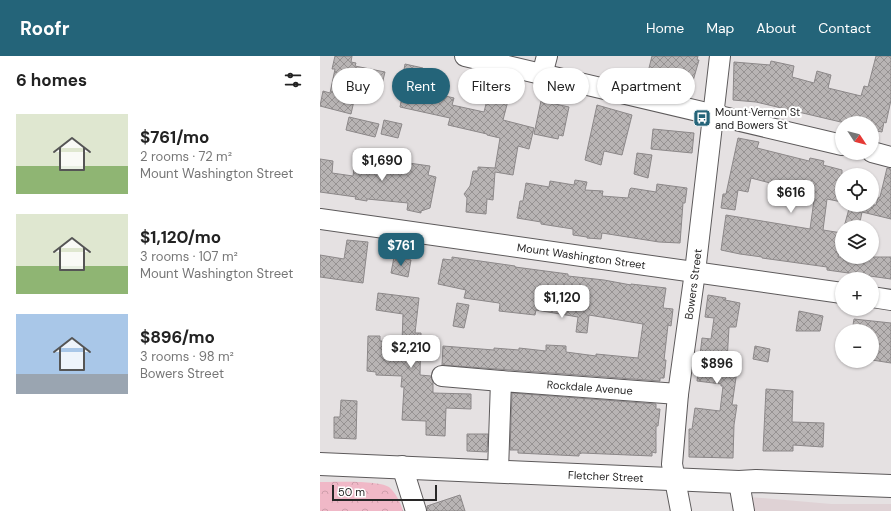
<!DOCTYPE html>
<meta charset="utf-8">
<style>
:root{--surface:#fff;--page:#f6f6f6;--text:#222;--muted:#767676;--accent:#246479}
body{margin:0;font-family:"DM Sans",sans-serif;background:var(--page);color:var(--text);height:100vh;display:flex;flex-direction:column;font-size:15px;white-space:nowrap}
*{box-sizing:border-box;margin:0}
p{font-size:13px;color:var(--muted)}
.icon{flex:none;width:22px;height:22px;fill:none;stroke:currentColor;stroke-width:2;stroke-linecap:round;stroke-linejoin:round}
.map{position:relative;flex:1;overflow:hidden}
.sheet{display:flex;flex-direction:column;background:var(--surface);width:320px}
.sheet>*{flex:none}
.hud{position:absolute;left:12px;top:12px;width:380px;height:36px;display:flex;gap:8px}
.needle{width:26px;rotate:126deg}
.fabs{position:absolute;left:515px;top:60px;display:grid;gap:8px}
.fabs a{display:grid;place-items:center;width:44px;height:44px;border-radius:50%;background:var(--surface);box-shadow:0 1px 3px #0004;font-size:20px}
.scale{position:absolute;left:12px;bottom:10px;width:105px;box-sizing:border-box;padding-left:4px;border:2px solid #282727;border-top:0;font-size:11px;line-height:14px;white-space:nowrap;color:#282727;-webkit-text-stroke:3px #fff;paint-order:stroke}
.price{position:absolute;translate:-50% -34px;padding:0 9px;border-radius:8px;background:#fff;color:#222;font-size:13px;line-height:26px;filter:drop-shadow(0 1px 2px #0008)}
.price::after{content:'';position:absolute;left:50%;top:24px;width:12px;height:9px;margin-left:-6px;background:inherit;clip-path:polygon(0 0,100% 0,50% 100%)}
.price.selected{background:var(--accent);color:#fff}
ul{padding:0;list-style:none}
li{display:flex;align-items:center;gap:12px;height:100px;padding:0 16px}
li span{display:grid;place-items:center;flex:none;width:112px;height:80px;border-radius:0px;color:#555}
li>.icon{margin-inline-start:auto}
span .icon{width:48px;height:48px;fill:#fffc;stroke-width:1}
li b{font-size:17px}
h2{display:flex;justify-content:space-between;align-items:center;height:48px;padding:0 16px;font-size:17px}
.tag{padding:0 14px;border-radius:18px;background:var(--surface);box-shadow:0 1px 3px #0004;font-size:14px;line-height:36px}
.tag.selected{background:var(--accent);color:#fff}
header{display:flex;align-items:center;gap:24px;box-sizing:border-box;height:56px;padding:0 20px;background:var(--accent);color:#fff}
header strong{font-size:19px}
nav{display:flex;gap:22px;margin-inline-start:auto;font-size:14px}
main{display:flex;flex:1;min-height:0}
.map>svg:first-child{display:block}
.built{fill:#dfd2d5}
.park{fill:url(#park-crowns)}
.building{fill:url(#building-cross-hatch);stroke:#8c8889}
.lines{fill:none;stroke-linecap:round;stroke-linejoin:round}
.minor-casing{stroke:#5d5a5b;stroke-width:22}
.major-casing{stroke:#5d5a5b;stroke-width:24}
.minor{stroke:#fff;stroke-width:20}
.major{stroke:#fff;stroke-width:22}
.labels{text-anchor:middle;stroke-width:4;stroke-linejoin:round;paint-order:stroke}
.poi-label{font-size:11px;fill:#282727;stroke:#fff;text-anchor:start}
.street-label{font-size:11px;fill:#282727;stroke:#fff}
</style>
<header>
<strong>Roofr</strong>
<nav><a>Home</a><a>Map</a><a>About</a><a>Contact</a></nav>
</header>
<main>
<section class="sheet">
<h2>6 homes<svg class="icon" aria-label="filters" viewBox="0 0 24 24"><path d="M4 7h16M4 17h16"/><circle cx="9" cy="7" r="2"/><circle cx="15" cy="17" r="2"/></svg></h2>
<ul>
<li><span style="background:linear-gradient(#dfe7d0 65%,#8fb573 0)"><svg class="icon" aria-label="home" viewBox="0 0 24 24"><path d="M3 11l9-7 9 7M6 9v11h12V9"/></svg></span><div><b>$761/mo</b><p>2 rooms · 72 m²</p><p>Mount Washington Street</p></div></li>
<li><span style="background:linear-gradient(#dfe7d0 65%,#8fb573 0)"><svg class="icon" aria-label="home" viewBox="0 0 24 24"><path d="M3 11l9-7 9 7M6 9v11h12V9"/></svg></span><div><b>$1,120/mo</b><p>3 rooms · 107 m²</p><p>Mount Washington Street</p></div></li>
<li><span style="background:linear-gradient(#a9c7e8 75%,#9aa5b1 0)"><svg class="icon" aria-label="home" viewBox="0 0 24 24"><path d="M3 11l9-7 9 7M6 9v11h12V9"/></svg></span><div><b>$896/mo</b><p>3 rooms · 98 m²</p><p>Bowers Street</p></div></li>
</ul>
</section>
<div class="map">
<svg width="571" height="455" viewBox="0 0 571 455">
<defs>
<pattern id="park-crowns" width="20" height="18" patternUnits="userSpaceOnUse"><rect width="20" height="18" fill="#f0b8c7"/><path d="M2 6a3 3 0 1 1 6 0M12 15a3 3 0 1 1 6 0" fill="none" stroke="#ce9eab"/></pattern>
<pattern id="building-cross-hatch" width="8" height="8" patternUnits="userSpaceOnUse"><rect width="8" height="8" fill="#b8b4b4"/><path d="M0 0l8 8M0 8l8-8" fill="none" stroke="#969292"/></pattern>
</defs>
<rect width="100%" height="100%" fill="#e5e1e2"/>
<path class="built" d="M429 441 511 448H571V455H432Z"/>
<path class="park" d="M0 426C15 426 57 424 69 431 75 436 81 447 83 455H0Z"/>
<path class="building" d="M15 0H32L31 6 36 7 35 10 65 16 59 41 36 36 31 58 0 50 3 35 10 37 15 13H12Z
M332 0H378L377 4H379L373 25 343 18 342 22 331 20 332 17 328 16Z
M556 0H571V44L566 67 564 66 562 76 552 74V67H525L436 46 413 44 414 6 450 9 451 5 474 10 472 21 494 27 497 15 511 19 508 32 541 40 544 30 548 31Z
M85 8 103 12 101 22 103 23 100 34 134 42 132 49 164 56 171 28 191 33 183 64 214 72 209 93 198 90 193 119 175 116 173 144 167 143 166 158 146 156 147 142 144 138 150 130 153 115H158V111L175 112 180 82 167 79V78L128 69 130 62 80 51 84 30H81Z
M221 45 249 51 243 80 239 79 238 83 214 78Z
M277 49 312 59 302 99 284 95 281 109 265 104Z
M29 61 59 68 55 81 26 74Z
M64 64 82 68 78 82 61 78Z
M333 73 374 77 372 97 331 93Z
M418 82 439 86 437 92 489 105 490 102 504 105 503 109 522 114V146L507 143 503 174 522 177 518 201H571V223L507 214V211L442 202V201L420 198 401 194 406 159 490 173 494 144 482 141 483 137 477 136V134L431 122 428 136 418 134 415 154 401 152 403 138H406Z
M317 97 332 99 328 122 314 118Z
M36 99 53 102 110 110 108 119 116 121 110 152 101 155V157L87 154 88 147 47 143V145L35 143 36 141 0 136V103L13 105 12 117 33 120Z
M567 112 571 113V163L542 156 539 171H524L530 149H556L558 142 560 141Z
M255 124 267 126 265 134 283 135 282 140 308 142 310 133 311 132 336 136 337 128 367 132 365 147H363L360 187 339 186 282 177 281 183 267 182V181L253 179V173L221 168V166L197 162 200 145H203L206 127 229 131 230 125 254 129Z
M27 184 48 186 43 227 0 221V199L24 203Z
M74 201 91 204 88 221 71 217Z
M132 201 195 210V211L248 218V220L284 224 311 229V228L346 232 343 252 353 253 351 270 348 269 344 304H346L344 322H340V325L122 309 123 290 174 294V292L199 294V292L226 295V289L246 290V296L276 300V298L318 302 323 268 269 259 267 277 256 276 258 261 216 254 215 259 179 255 180 248 179 247 144 242 146 234 118 228 123 203 132 204Z
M58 237 99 242 95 277H101L100 319 111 320 113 326V337L151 338V353L126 352 125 380 106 379V365L82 364 84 331H81L82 320 56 319V316L47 315 48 280H60V285L82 286 83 258 56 254Z
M388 239 406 242 405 244 420 247 416 271H409L407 306 418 308 412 349H417L414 369 413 402 369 401V373H372L375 352 400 355 403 330H401V328L377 325 382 282 391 283 394 262 385 261Z
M137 247 149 249 144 272 133 270Z
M479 255 503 260 500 275H476Z
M534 263 571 267V307L552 304V275H532Z
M435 290 450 293 448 306 433 303Z
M446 333 473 335 472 366 504 367 503 391 473 389V395H443Z
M192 337 336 348V353H340L338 370H336V397L332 396V400L262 397 259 398V400L198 397V394H190Z
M21 344 37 345 36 383 14 382V361H20Z
M147 378H168L167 396 147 395Z
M140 439 145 455H107V450Z"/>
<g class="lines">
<defs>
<g id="minor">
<path d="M145 0 522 89"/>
<path d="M222 19 227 0"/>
<path d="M552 96 571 101"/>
<path id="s1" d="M0 163 522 237"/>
<path d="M552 241 571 244"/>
<path d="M122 320 181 325"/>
<path d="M82 410 96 455"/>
<path id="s2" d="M178 415 181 325 358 338"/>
<path d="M419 426 424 455"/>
<path id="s3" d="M361 455 352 408 358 338 375 216 400 0"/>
</g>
<g id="major">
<path id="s4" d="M0 408 419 426 436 425 571 430"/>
</g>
</defs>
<use href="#minor" class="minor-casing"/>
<use href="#major" class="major-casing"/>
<use href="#minor" class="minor"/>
<use href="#major" class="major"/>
</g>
<defs>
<symbol id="bus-square" viewBox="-11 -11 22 22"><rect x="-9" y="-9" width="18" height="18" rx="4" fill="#246479" stroke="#fff"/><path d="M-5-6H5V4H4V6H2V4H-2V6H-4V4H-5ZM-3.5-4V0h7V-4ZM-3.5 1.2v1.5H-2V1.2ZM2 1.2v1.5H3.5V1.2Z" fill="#fff"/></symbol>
</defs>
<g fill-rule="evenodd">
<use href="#bus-square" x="372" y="52" width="20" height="20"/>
</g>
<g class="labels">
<g class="poi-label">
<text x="395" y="60">Mount Vernon St<tspan x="395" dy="13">and Bowers St</tspan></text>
</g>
<g class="street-label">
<text dy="4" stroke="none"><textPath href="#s1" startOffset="264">Mount Washington Street</textPath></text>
<text dy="4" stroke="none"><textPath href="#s3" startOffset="229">Bowers Street</textPath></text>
<text dy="4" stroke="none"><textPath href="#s2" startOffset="179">Rockdale Avenue</textPath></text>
<text dy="4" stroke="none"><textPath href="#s4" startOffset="286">Fletcher Street</textPath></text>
</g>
</g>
</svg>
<div class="fabs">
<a><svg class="needle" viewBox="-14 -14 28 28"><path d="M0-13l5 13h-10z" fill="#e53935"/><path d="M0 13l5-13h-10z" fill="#767676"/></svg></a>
<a><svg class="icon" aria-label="locate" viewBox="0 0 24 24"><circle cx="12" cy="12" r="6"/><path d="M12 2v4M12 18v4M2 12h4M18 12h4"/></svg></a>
<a><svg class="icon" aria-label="layers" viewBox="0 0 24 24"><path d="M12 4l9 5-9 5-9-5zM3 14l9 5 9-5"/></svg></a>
<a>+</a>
<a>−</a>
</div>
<div class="scale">50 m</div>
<b class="price" style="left:62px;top:126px">$1,690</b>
<b class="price" style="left:471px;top:158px">$616</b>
<b class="price selected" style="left:81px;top:211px">$761</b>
<b class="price" style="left:242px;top:263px">$1,120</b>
<b class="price" style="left:91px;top:313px">$2,210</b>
<b class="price" style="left:397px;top:329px">$896</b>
<div class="hud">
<a class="tag">Buy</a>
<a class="tag selected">Rent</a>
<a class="tag">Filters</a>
<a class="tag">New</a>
<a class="tag">Apartment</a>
</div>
</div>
</main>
